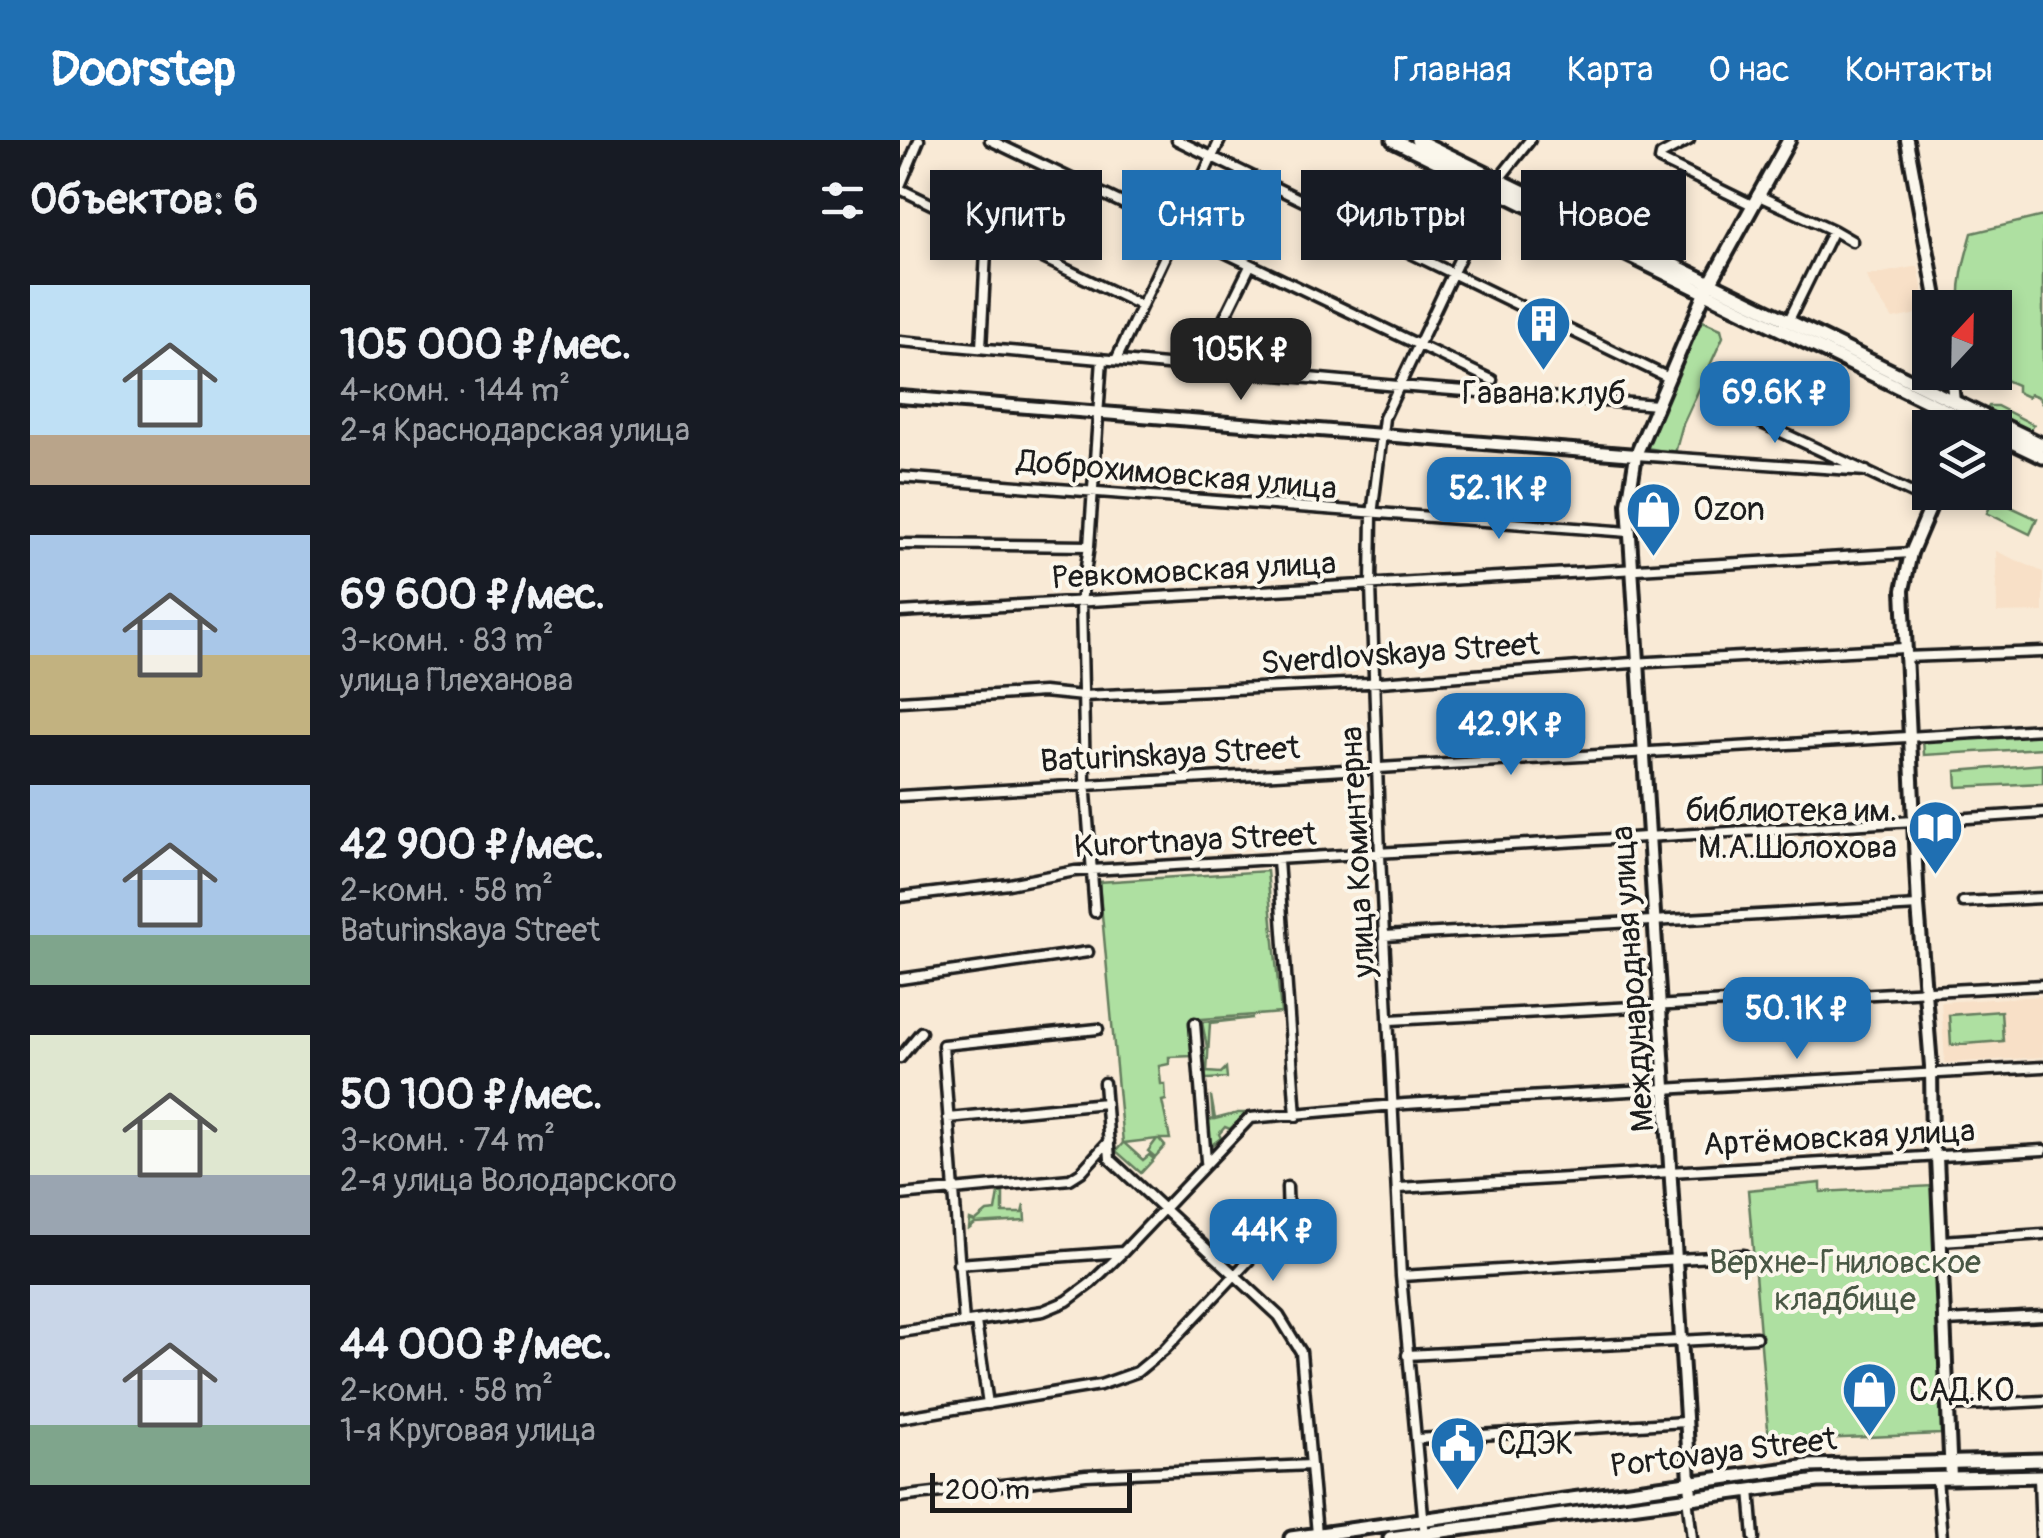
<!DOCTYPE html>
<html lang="ru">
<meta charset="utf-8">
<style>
:root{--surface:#171b24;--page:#242831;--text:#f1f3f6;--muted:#9ea1a6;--accent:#1f6fb2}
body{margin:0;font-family:Pangolin,sans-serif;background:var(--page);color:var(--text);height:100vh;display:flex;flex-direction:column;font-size:38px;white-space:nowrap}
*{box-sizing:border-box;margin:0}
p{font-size:32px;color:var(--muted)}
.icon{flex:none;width:55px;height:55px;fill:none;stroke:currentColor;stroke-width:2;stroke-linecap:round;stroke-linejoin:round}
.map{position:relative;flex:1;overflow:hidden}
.side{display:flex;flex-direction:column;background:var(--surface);width:900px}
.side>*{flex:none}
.hud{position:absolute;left:30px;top:30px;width:950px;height:90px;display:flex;gap:20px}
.needle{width:65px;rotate:22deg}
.buttons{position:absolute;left:1012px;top:150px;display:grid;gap:20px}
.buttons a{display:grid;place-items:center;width:100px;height:100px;border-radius:0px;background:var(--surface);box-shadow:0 5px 15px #0003;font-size:50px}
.scale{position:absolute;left:30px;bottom:25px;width:202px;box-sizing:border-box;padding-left:10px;border:5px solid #1c1c1c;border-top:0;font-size:28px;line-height:35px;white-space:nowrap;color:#1c1c1c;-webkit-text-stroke:8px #fbf7ec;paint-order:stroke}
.price{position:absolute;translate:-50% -85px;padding:0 22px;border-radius:20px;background:var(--accent);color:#fff;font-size:32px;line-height:65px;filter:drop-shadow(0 2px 5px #0008)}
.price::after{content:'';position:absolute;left:50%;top:60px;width:30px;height:22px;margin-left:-15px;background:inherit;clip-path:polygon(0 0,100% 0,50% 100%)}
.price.selected{background:#222;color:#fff}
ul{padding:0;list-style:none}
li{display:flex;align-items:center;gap:30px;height:250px;padding:0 30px}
li span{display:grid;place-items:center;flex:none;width:280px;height:200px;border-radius:0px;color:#555}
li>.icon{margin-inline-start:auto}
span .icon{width:120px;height:120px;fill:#fffc;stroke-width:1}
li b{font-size:42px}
h2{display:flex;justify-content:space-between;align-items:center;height:120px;padding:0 30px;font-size:42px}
.chip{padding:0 35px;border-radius:0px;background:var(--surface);box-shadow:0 5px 15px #0003;font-size:35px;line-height:90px}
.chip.selected{background:var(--accent);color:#fff}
header{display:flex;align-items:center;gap:60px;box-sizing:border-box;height:140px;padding:0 50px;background:var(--accent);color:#fff}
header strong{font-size:48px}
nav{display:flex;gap:55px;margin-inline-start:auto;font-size:35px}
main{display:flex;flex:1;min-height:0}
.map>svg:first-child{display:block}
.built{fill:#f8e0c7}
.green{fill:#aee0a1;stroke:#657e5e;stroke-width:2.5}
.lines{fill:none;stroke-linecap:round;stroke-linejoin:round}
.street-casing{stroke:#1c1c1c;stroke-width:15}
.secondary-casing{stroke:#1c1c1c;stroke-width:18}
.primary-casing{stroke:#1c1c1c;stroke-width:19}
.street{stroke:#fbf7ec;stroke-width:8}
.secondary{stroke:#fbf7ec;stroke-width:10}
.primary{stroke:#fbf7ec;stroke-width:11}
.labels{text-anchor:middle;stroke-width:8;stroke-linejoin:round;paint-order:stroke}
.poi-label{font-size:32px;fill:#1c1c1c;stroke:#fbf7ec;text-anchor:start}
.street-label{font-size:32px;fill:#1c1c1c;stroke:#fbf7ec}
.park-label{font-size:32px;fill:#485744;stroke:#fbf7ec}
</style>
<header>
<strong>Doorstep</strong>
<nav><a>Главная</a><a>Карта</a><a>О нас</a><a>Контакты</a></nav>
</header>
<main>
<section class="side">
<h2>Объектов: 6<svg class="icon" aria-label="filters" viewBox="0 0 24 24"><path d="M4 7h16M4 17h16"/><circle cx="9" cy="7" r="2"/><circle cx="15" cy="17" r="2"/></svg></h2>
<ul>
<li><span style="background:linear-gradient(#bfe0f5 75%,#b9a48a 0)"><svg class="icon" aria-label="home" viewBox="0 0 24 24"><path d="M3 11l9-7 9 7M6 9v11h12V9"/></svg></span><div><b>105 000 ₽/мес.</b><p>4-комн. · 144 m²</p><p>2-я Краснодарская улица</p></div></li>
<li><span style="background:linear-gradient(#a9c7e8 60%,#c2b280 0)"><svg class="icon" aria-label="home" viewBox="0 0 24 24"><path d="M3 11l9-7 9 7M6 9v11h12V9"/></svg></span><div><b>69 600 ₽/мес.</b><p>3-комн. · 83 m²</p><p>улица Плеханова</p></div></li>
<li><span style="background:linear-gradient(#a9c7e8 75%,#7fa58c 0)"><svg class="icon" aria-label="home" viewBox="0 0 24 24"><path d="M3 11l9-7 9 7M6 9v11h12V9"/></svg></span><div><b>42 900 ₽/мес.</b><p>2-комн. · 58 m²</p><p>Baturinskaya Street</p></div></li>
<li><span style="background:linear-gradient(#dfe7d0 70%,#9aa5b1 0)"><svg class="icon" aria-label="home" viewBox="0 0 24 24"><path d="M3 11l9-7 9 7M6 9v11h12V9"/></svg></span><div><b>50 100 ₽/мес.</b><p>3-комн. · 74 m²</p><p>2-я улица Володарского</p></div></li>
<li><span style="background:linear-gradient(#c9d6e8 70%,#7fa58c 0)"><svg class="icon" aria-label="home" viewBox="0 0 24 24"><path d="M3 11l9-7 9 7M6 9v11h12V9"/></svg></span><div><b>44 000 ₽/мес.</b><p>2-комн. · 58 m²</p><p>1-я Круговая улица</p></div></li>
</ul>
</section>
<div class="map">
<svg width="1143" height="1398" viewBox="0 0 1143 1398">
<rect width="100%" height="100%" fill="#f9ead6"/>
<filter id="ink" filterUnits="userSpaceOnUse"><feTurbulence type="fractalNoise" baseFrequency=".01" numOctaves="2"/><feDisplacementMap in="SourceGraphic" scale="20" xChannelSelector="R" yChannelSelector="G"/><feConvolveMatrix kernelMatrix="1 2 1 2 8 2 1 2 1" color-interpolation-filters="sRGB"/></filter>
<g filter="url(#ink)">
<path class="built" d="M1018 126 1027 172 993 179 971 147 967 136Z
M1096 411 1143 432V472L1097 473Z
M1143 856V917L1045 923 1041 862Z"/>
<path class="green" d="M1143 76V264L1139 257 1131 254 1128 257 1117 252V245L1089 233 1095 232V168L1060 167C1058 141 1065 118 1072 93Z
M798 179 821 189 823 197 783 284 775 313 747 308 744 304Z
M1089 266H1097L1134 285 1130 291 1087 270Z
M1094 359 1137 379 1130 394 1087 373Z
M1143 590V608L1024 615 1023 598Z
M1143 624V643L1057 647 1056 631Z
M367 731 381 873 290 880 293 916 269 917V924L259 926 261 944H265L266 960 262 961 270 999H259L265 1006 255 1017 248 1011 257 999 224 1003 243 1020 249 1015 254 1019 241 1033 216 1011 223 1003 199 742Z
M1101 871 1103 901 1051 905 1049 875Z
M353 878 310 883 307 932 321 933 326 928 327 938 306 939 304 912 307 907 302 882Z
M311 956 315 979 338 973H360L344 975 330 989 325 987 319 994 321 998 310 1006 307 981 313 979Z
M921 1043V1052L1033 1046 1041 1294 869 1301 848 1050Z
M99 1053H103V1073H122L124 1065 125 1081 75 1084 69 1089 70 1080 75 1082 87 1072 96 1071Z"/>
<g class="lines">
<defs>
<path id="street" d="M90 0 592 240
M277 0 769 238
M789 0 761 15 760 20 852 65
M599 39 630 0
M0 46 19 0
M0 49 240 165
M857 55 933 90 888 182
M933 90 952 101
M0 201 498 246 758 265
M81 208 87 92
M216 220 320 0
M310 229 314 199 350 126
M819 263 1033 363
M736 315 966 331
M0 337 729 392
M0 404 189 406
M0 472 1011 413
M1005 517 1143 512
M0 561 143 552 183 556 467 543 732 523 1004 508
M0 656 1143 589
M1053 679 1143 673
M378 720 396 976
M0 757 109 744 175 731 1014 681
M1063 762 1143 758
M195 772 185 640 181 461 189 406 202 219
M484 796 1018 766
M0 839 188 812
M490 880 1143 845
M295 883 306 1021
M0 918 21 892
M204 943 210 1019 379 1176 401 1212 417 1394
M48 978 205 963
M499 1048 1143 1010
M0 1055 170 1039 181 1032 209 1001
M1042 1101 1143 1094
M58 1124 223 1112
M501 1136 844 1115
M1046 1181 1143 1176
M76 1182 88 1264
M64 1183 43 905 198 889
M0 1192 143 1171 167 1161 191 1143 223 1112 350 978 505 964 1143 927
M507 1215 856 1197
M1049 1266 1143 1261
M0 1278 200 1245 237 1232 265 1209 388 1079 387 1047
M517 1299 785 1282
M1139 1336 1141 1398
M1037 1338 1042 1398
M850 1349 854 1398
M0 1357 186 1335 411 1325
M787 1357 792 1398
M525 1397 501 1136 480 715 471 445 472 375 484 278 593 48"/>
<path id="secondary" d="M1007 0 1038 168
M1051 232 1054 262
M0 257 736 315
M1037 352 1011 413 1003 450 1018 766 1031 926 1032 1009 1037 1017 1051 1338
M791 1356 728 364 736 315 805 153"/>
<path id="primary" d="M493 0 1082 288
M517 0 1143 305
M807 149 889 0
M1095 294 1143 317
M391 1398 909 1326 1143 1320
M490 1398 918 1341 1143 1336"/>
</defs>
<use href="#street" class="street-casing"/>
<use href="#secondary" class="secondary-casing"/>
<use href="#primary" class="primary-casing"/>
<use href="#street" class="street"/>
<use href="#secondary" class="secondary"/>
<use href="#primary" class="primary"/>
</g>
</g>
<defs>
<symbol id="building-pin" viewBox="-11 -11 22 30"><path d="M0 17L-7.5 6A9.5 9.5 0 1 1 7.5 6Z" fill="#1f6fb2" stroke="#fbf7ec"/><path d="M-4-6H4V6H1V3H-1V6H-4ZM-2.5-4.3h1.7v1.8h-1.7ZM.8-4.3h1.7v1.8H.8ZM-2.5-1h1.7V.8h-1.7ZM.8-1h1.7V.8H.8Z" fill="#fff"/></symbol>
<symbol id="shop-pin" viewBox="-11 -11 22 30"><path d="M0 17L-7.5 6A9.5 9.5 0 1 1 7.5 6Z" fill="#1f6fb2" stroke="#fbf7ec"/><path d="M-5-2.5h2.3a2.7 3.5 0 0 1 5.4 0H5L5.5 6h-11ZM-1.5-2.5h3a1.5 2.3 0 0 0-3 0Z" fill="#fff"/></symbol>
<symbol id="library-pin" viewBox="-11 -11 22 30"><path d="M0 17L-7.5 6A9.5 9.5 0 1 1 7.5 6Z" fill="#1f6fb2" stroke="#fbf7ec"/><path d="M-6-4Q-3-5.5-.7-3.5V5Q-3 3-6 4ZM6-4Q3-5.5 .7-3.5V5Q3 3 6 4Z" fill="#fff"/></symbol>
<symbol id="civic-pin" viewBox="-11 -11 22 30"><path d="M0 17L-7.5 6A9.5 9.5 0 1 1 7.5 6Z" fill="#1f6fb2" stroke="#fbf7ec"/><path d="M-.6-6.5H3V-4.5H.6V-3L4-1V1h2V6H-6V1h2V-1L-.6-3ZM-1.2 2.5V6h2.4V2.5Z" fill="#fff"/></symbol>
</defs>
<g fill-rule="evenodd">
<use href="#building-pin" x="612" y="152" width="63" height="86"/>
<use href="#shop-pin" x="722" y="338" width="63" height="86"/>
<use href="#library-pin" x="1004" y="656" width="63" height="86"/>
<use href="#shop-pin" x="938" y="1218" width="63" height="86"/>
<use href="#civic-pin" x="526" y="1272" width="63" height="86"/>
</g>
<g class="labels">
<g class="poi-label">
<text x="644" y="264" text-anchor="middle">Гавана клуб</text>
<text x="793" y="380">Ozon</text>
<text x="997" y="681" text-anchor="end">библиотека им.<tspan x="997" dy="37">М.А.Шолохова</tspan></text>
<text x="1009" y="1261">САД.КО</text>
<text x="597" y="1314">СДЭК</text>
</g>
<g class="street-label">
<text transform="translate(277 334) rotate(5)" y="11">Доброхимовская улица</text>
<text transform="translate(294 430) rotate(-3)" y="11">Ревкомовская улица</text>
<text transform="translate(500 513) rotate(-4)" y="11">Sverdlovskaya Street</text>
<text transform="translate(270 614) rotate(-3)" y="11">Baturinskaya Street</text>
<text transform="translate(295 700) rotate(-3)" y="11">Kurortnaya Street</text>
<text transform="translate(457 712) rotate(-93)" y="11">улица Коминтерна</text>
<text transform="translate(732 839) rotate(-94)" y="11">Международная улица</text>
<text transform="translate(939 997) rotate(-3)" y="11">Артёмовская улица</text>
<text transform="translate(823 1312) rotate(-7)" y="11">Portovaya Street</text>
</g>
<g class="park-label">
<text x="945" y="1133">Верхне-Гниловское<tspan x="945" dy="37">кладбище</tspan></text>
</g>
</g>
</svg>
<div class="buttons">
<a><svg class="needle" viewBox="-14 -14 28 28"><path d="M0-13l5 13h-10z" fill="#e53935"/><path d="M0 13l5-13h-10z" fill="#9ea1a6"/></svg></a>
<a><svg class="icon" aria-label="layers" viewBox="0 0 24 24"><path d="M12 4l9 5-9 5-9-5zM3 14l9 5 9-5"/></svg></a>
</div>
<div class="scale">200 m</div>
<b class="price selected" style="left:341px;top:263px">105K ₽</b>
<b class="price" style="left:875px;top:306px">69.6K ₽</b>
<b class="price" style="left:599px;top:402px">52.1K ₽</b>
<b class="price" style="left:611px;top:638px">42.9K ₽</b>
<b class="price" style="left:897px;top:922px">50.1K ₽</b>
<b class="price" style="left:373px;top:1144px">44K ₽</b>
<div class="hud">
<a class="chip">Купить</a>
<a class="chip selected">Снять</a>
<a class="chip">Фильтры</a>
<a class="chip">Новое</a>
</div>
</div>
</main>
